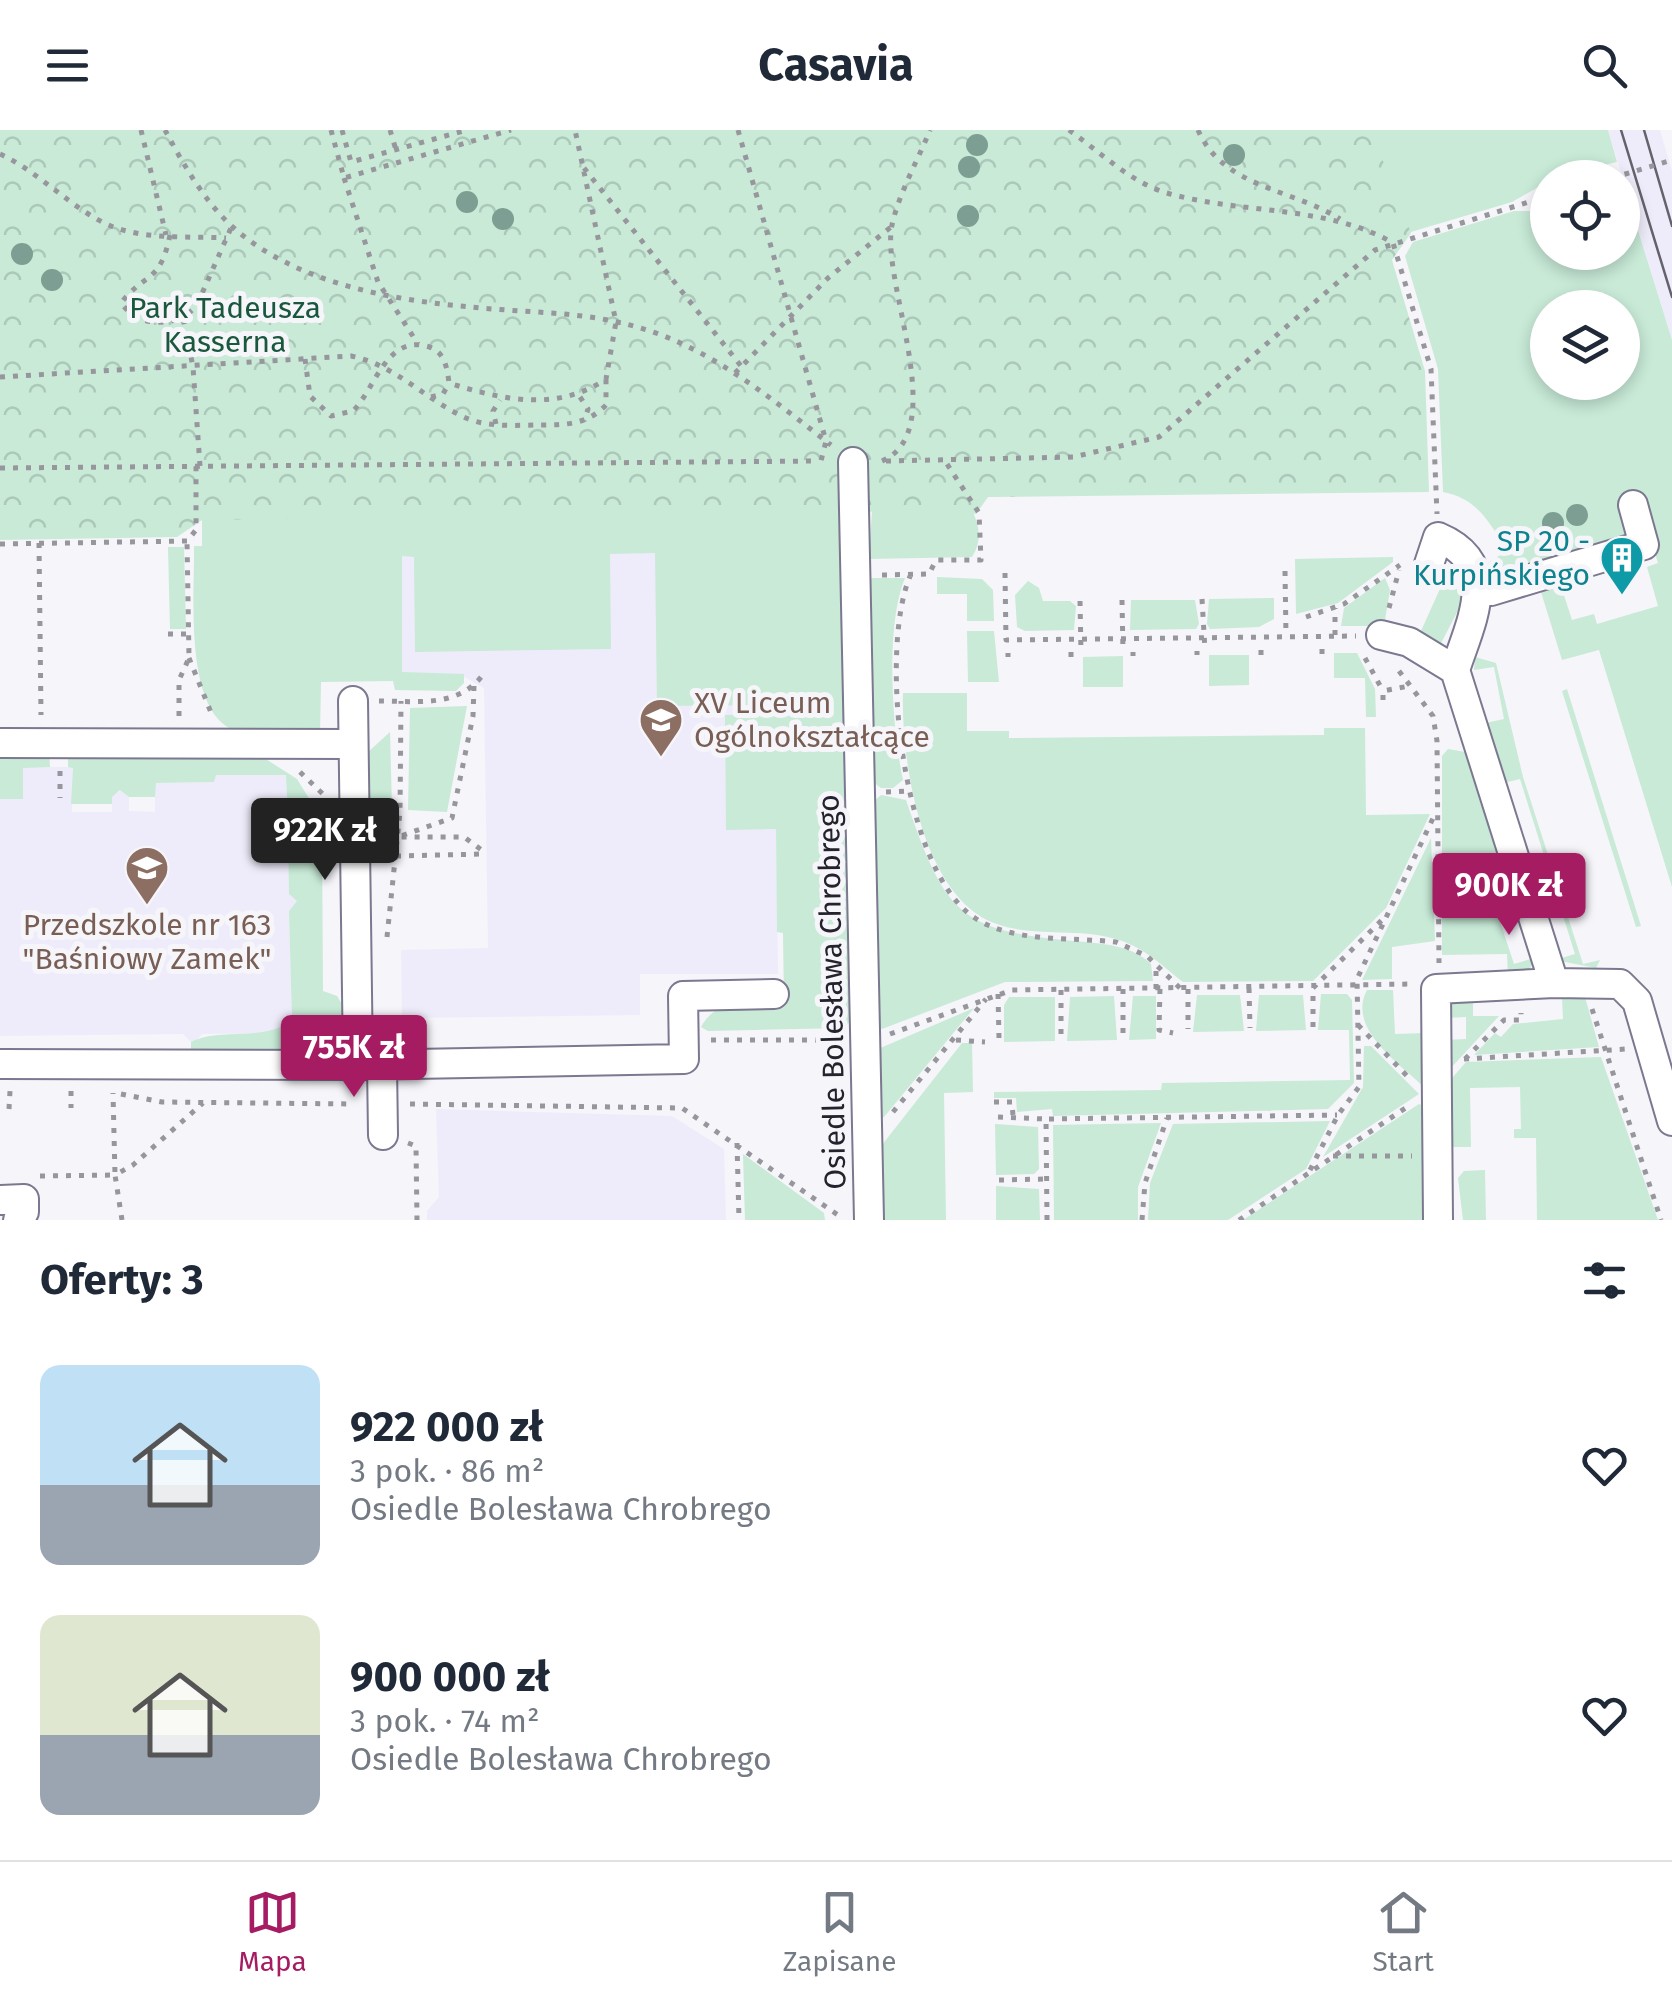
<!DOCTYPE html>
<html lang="pl">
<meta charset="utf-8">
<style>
:root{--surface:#fff;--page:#f6f6f7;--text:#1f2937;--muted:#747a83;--line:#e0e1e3;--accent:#a61c62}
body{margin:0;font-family:"Fira Sans",sans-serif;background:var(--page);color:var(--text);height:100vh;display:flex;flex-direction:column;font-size:38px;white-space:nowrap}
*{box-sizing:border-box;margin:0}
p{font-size:32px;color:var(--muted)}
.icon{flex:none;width:55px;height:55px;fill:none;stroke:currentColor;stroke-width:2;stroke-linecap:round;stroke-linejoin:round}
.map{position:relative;height:1090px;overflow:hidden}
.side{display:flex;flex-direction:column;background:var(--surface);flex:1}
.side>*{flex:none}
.buttons{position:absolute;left:1530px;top:30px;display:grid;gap:20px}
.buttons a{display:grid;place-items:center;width:110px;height:110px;border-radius:50%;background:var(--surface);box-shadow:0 5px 15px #0003;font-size:50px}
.price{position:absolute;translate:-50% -85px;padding:0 22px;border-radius:10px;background:var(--accent);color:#fff;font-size:32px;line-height:65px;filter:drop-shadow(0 2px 5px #0008)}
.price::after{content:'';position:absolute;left:50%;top:60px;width:30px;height:22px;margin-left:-15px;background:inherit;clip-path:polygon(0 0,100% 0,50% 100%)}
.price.current{background:#222;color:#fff}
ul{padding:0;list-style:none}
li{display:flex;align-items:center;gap:30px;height:250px;padding:0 40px}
li span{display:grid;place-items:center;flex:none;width:280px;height:200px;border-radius:20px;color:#555}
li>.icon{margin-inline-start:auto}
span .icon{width:120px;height:120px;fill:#fffc;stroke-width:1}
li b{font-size:42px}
h2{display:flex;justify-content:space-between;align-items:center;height:120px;padding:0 40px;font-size:42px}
header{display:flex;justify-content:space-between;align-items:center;height:130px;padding:0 40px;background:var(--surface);font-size:45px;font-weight:700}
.tabs{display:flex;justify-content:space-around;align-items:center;height:140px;border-top:2px solid var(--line);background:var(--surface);font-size:28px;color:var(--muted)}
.tabs a{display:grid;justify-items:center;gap:5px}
.tabs .current{color:var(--accent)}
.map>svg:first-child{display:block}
.built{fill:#eeecfa}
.grass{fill:#c8ead7;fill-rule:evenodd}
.park{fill:url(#park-crowns)}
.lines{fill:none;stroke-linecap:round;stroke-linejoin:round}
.minor-casing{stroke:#7b788f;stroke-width:32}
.path{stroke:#97969d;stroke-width:5;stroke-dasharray:5 8;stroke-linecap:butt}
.minor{stroke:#fff;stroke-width:28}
.tram{stroke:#64636b;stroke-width:2.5}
.path-bridge{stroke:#97969d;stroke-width:5;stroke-dasharray:5 8;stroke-linecap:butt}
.tree{fill:#7d9f93}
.labels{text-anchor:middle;stroke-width:10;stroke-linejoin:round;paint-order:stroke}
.park-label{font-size:30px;fill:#1a583e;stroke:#f6f5fa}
.culture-label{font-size:30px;fill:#0d838f;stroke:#f6f5fa;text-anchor:end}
.education-label{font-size:30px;fill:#785e54;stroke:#f6f5fa;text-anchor:start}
.street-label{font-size:30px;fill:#24232d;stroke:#f6f5fa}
</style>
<header><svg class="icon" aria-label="menu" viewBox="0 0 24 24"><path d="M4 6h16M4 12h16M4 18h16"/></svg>Casavia<svg class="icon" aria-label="search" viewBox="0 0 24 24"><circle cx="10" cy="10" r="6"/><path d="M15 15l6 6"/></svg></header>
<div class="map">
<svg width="1672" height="1090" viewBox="0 0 1672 1090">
<defs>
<pattern id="park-crowns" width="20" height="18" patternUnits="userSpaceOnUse" patternTransform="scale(2.5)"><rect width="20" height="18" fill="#c8ead7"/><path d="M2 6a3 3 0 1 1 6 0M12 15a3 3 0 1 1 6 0" fill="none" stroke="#acc8b9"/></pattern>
</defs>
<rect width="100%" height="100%" fill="#f6f5fa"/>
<path class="built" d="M1608 0H1660L1672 41V210Z
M827 382 776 699 778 844H640V885L402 888 401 820 488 818 484 558 461 545 270 550 206 390Z
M23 637H73L72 682H112V667L121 660 129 667V681L155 682V653L214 652 215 645H287L289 764 298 771 289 781 292 891 273 903 202 904 193 914 183 904 0 906V669H22Z
M436 979 672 986 724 1019 726 1090H427V1081L439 1067Z"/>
<path class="grass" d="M1202 0H1608L1617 32 1548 48 1547 52 1512 72 1404 104Z
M1625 58 1672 210V757L1599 520 1562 530 1541 462 1561 456 1572 490 1594 484 1597 494 1658 476 1647 437 1658 433 1637 366 1630 397 1618 411 1514 443 1489 437 1490 431 1507 421C1490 393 1477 368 1443 362L1438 239 1405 126 1413 112 1514 81H1547L1548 122H1622ZM1548 178H1622V252H1548Z
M946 342C963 366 992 397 972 427L869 429 872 381Z
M202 351 841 369 850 891 845 898 708 901 701 897C718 865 754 875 784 873L783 803 777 802 776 699 726 700 725 585 776 584V575L657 576 655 423 610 424 611 519 415 522 414 427 402 426V542L464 544V553L456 561 395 560 393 551 321 552 320 605C294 604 259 609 234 600 183 581 195 461 194 416H202Z
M168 417H184L186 499H170Z
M1393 427V432L1338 473 1296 484 1295 429Z
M1452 432 1462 439 1464 469 1439 517 1423 507 1421 501Z
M937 447 982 449 993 460 994 491H967V464H937Z
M872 448H905C885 496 892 599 903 650L893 658H881L873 652 869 451Z
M1385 448 1390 460 1384 496H1341L1344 478Z
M1028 451 1039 458 1043 471H1070L1076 476 1074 500 1025 501 1017 497 1015 465Z
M1274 468V489L1259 497 1210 499 1207 494 1209 469Z
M1131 470H1195L1199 494 1196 499 1130 500Z
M967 501H994L999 552H968Z
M1334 523H1357L1375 559 1376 587H1366L1365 548H1334Z
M1209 525H1249V555L1209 556Z
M1123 526V557H1083V527Z
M1475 527 1496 533 1523 647 1583 834 1600 830 1596 838 1555 830 1575 824 1520 649 1499 654 1481 594 1504 589 1494 537 1474 540Z
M1567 559 1641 796 1636 797 1562 561Z
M903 563H967V601H1009V608L1324 605V598H1365L1366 685 1430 684 1386 778 1313 851 1183 852C1162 836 1145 818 1119 810 1080 797 1036 808 997 794 922 769 901 631 903 563Z
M467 576 447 682 408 680 410 578Z
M390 602 392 678 377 688 368 681 367 623Z
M1448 619 1471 623 1503 730 1482 737 1514 834 1534 828 1530 839 1508 847 1507 824 1442 825V626Z
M49 621 50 637 23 638V669H0V622Z
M68 621 261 626 297 649 310 670 313 687H288L286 645H216L214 652 156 653 155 667H129L120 660 112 667V674H71L73 638 68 637Z
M881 665 906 670C947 790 961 801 1086 812 1110 815 1132 816 1151 834L1153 851 1005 852 882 899 877 895 873 672Z
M1431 708 1435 811 1392 817V849L1362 850Z
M288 710 322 711 323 861 337 866 343 876 341 900 323 919 191 920V912C221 897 261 912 292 891L289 781 297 771 289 764Z
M1367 860H1393L1395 904 1426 903V959C1402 935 1346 900 1367 860Z
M1321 864H1347L1352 870 1354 953 1328 979 1053 986 1052 979 1017 982 1016 968H994V962L1161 960 1162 953 1350 950 1349 900H1318Z
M1197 865H1240L1244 901 1193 902Z
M1259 865H1303L1306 900 1256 901Z
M1473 865V886H1499L1448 941 1444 910 1466 909V887L1444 888 1456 869Z
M1114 866 1117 910 1067 911 1070 867Z
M1133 866H1156V909L1129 910Z
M1009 867H1055V911L1004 912V875Z
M1562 867H1585L1599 917 1474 925 1495 903 1501 907 1513 894 1563 889Z
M974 878 884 987 879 989 878 919Z
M962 913H972L973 962 944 963 946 1090H880L878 1020Z
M1364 916H1371L1419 964 1323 1027 1363 957Z
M1601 927 1658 1090H1537L1536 1008H1514V999H1521L1520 957 1470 958 1471 1017H1446L1445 956 1466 932Z
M1419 974 1424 976 1429 1090H1243Z
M1330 991 1306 1039 1228 1090H1148L1150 1053 1173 994Z
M1161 993 1138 1057V1090H1054L1053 995Z
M995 994 1038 997 1039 1039 1034 1044 996 1045Z
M743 1024 824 1083 825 1090H745Z
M1485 1040 1486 1090H1463L1458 1048 1464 1041Z
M996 1056 1039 1059 1040 1090H996Z"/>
<path class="park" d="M0 0H1371L1411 103 1392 130 1425 241 1429 362 988 367 976 384 842 381 202 390 177 407 0 410Z"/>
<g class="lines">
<defs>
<path id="minor" d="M853 332 869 1090
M1428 437 1438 407C1502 434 1471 491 1455 540
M1477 456 1491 461 1644 415 1633 375
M1381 505 1409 512 1455 540
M1455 540 1554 853 1620 854 1637 871 1672 991
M353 571 358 935
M0 613 353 614
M0 934 358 935 684 929 683 866 774 864
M382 935 383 1005
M0 1070 24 1069V1082L18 1090
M1438 1090 1436 859 1554 853"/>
</defs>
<use href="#minor" class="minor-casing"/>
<path class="path" d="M141 0 166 105
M165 0C183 34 206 74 235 99 297 153 391 170 471 177 526 183 583 181 637 197 710 217 773 270 831 315
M331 0 344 48 511 0
M342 0 351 32 467 0
M390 0 396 20
M738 0 826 311 821 331
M1069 0C1099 21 1131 53 1167 63 1239 84 1328 75 1393 113L1431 239 1437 384
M1198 0C1223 58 1293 59 1340 89
M0 24C41 43 74 81 111 96 146 110 189 106 226 108
M584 38 741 236
M344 48 378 152 418 214
M170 105C160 154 145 142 121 173 137 194 159 196 183 188
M305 229 310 266 331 286 353 281C375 259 386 206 426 216 444 220 447 236 449 253 503 270 557 282 606 249L616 192 575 0
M735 243 828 148 891 97
M0 247 351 226C394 234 426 270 466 288 489 298 518 295 542 295 567 295 588 294 606 275V249
M431 267 443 264 449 253
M580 267 588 279 584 291
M496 294 493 281 500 270
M882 331C952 301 880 151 892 95 899 63 918 30 930 0
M886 331 1073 327 1159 307 1375 120 1548 66
M200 336 193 237 183 188 196 177 231 98
M0 338 819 331
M39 413 41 585
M0 414 187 411 196 400V336
M1285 441 1286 506
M1005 443 1006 510 1356 506
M911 444C878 517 901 740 975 788 1012 813 1073 807 1116 812L1147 826 1181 859
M882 445 929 444 936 430H981L979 383 945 331
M1202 469 1205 520
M1122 470 1123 522
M1080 471 1081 522
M1389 478 1399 440
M1306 487 1344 474 1400 435
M168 504H188
M1335 505V478
M1322 519V524
M1261 520V525
M1197 521V525
M1071 522V527
M1133 522V526
M1008 527V523
M189 528 212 585
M1365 528 1383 561
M1399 541 1433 586 1437 611 1439 833
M474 556 473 586 452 688 398 707H464L487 724
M1383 570V561L1409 556
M379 571C416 571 457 578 482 546
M179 586V550L189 528 187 411
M60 641V668
M300 642 328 669
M886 662 908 661
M396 726 484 724
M387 807 400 682 401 571
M1249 858 1250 898
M1123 859V906
M1156 859V837
M1160 859 1159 900 1173 903
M1188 859V899
M1061 860V907
M998 864 999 908
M1592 879 1661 1090
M1358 895 1409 948
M1313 897V858L1384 788
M890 904 1012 860 1411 854
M711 910H840
M956 910 985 912
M1464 929 1626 919
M1465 929 1504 890H1521V883
M71 961V978
M121 964 162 972 354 974
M994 972H1012L1013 986
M410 974 682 978 838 1085
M9 979 10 961
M893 982 986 869
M998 987 1045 989
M408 1013 416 1016 417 1090
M737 1013 739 1090
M1333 1026H1412
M1310 1040 1338 985 1359 957 1357 849 1435 684
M40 1046 115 1045 113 963
M999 1050 1046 1049
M122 1090 115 1045 133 1035 203 973
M1047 1090 1046 989 1337 985
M1142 1090 1145 1053 1167 988
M1239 1090 1410 975"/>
<use href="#minor" class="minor"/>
<path class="tram" d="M1621 0 1672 167
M1644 0 1672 96"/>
<path class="path-bridge" d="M1612 48 1672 30"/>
</g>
<g class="tree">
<circle cx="977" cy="15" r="11"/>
<circle cx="1234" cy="25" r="11"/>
<circle cx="969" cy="37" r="11"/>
<circle cx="467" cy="72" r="11"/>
<circle cx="968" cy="86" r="11"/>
<circle cx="503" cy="89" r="11"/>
<circle cx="22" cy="124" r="11"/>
<circle cx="52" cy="150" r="11"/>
<circle cx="1577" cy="385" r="11"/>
<circle cx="1553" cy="393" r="11"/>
</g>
<defs>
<symbol id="building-pin" viewBox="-11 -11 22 30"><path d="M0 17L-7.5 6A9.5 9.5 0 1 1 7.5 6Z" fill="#0f9aa8" stroke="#f6f5fa"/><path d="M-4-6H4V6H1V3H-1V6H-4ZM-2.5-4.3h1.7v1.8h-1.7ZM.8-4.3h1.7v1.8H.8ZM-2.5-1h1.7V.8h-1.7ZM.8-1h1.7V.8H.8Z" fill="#fff"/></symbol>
<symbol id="school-pin" viewBox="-11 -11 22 30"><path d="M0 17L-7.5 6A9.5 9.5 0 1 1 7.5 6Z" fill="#8d6e63" stroke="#f6f5fa"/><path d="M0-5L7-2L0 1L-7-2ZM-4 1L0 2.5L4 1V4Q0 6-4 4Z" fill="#fff"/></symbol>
</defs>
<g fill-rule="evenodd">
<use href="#building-pin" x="1597" y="403" width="50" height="68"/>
<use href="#school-pin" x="636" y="565" width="50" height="68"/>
<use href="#school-pin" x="122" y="713" width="50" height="68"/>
</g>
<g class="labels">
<g class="park-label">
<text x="225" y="188">Park Tadeusza<tspan x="225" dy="34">Kasserna</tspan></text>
</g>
<g class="culture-label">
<text x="1590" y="421">SP 20 -<tspan x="1590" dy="34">Kurpińskiego</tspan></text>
</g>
<g class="education-label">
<text x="694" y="583">XV Liceum<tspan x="694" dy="34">Ogólnokształcące</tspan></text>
<text x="147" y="805" text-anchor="middle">Przedszkole nr 163<tspan x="147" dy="34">"Baśniowy Zamek"</tspan></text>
</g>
<g class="street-label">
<text transform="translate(832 862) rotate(-91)" y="10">Osiedle Bolesława Chrobrego</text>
</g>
</g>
</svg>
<div class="buttons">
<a><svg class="icon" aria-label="locate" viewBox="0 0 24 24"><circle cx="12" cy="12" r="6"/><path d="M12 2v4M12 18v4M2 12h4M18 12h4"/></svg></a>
<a><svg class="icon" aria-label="layers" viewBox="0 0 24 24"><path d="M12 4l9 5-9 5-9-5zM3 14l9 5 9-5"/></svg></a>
</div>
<b class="price current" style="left:325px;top:753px">922K zł</b>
<b class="price" style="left:1509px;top:808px">900K zł</b>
<b class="price" style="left:354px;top:970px">755K zł</b>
</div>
<section class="side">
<h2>Oferty: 3<svg class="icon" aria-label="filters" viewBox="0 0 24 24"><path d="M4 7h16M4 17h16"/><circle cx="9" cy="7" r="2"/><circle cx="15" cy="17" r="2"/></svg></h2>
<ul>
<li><span style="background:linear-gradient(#bfe0f5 60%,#9aa5b1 0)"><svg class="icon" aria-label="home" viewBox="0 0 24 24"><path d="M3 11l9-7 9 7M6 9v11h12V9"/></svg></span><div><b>922 000 zł</b><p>3 pok. · 86 m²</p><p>Osiedle Bolesława Chrobrego</p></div><svg class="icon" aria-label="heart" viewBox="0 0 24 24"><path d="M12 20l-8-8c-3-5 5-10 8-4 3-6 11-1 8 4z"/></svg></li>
<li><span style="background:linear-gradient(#dfe7d0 60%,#9aa5b1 0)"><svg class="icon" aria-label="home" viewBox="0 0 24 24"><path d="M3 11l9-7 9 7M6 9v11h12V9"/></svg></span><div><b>900 000 zł</b><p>3 pok. · 74 m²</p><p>Osiedle Bolesława Chrobrego</p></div><svg class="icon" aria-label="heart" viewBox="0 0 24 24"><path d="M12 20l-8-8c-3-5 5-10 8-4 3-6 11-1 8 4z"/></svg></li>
</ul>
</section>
<nav class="tabs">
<a class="current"><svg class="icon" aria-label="map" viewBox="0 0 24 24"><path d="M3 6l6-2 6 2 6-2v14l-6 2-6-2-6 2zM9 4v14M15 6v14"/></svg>Mapa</a>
<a><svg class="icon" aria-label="saved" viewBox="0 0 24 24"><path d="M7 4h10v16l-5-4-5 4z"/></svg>Zapisane</a>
<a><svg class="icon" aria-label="home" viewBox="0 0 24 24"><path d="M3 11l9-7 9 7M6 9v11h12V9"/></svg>Start</a>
</nav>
